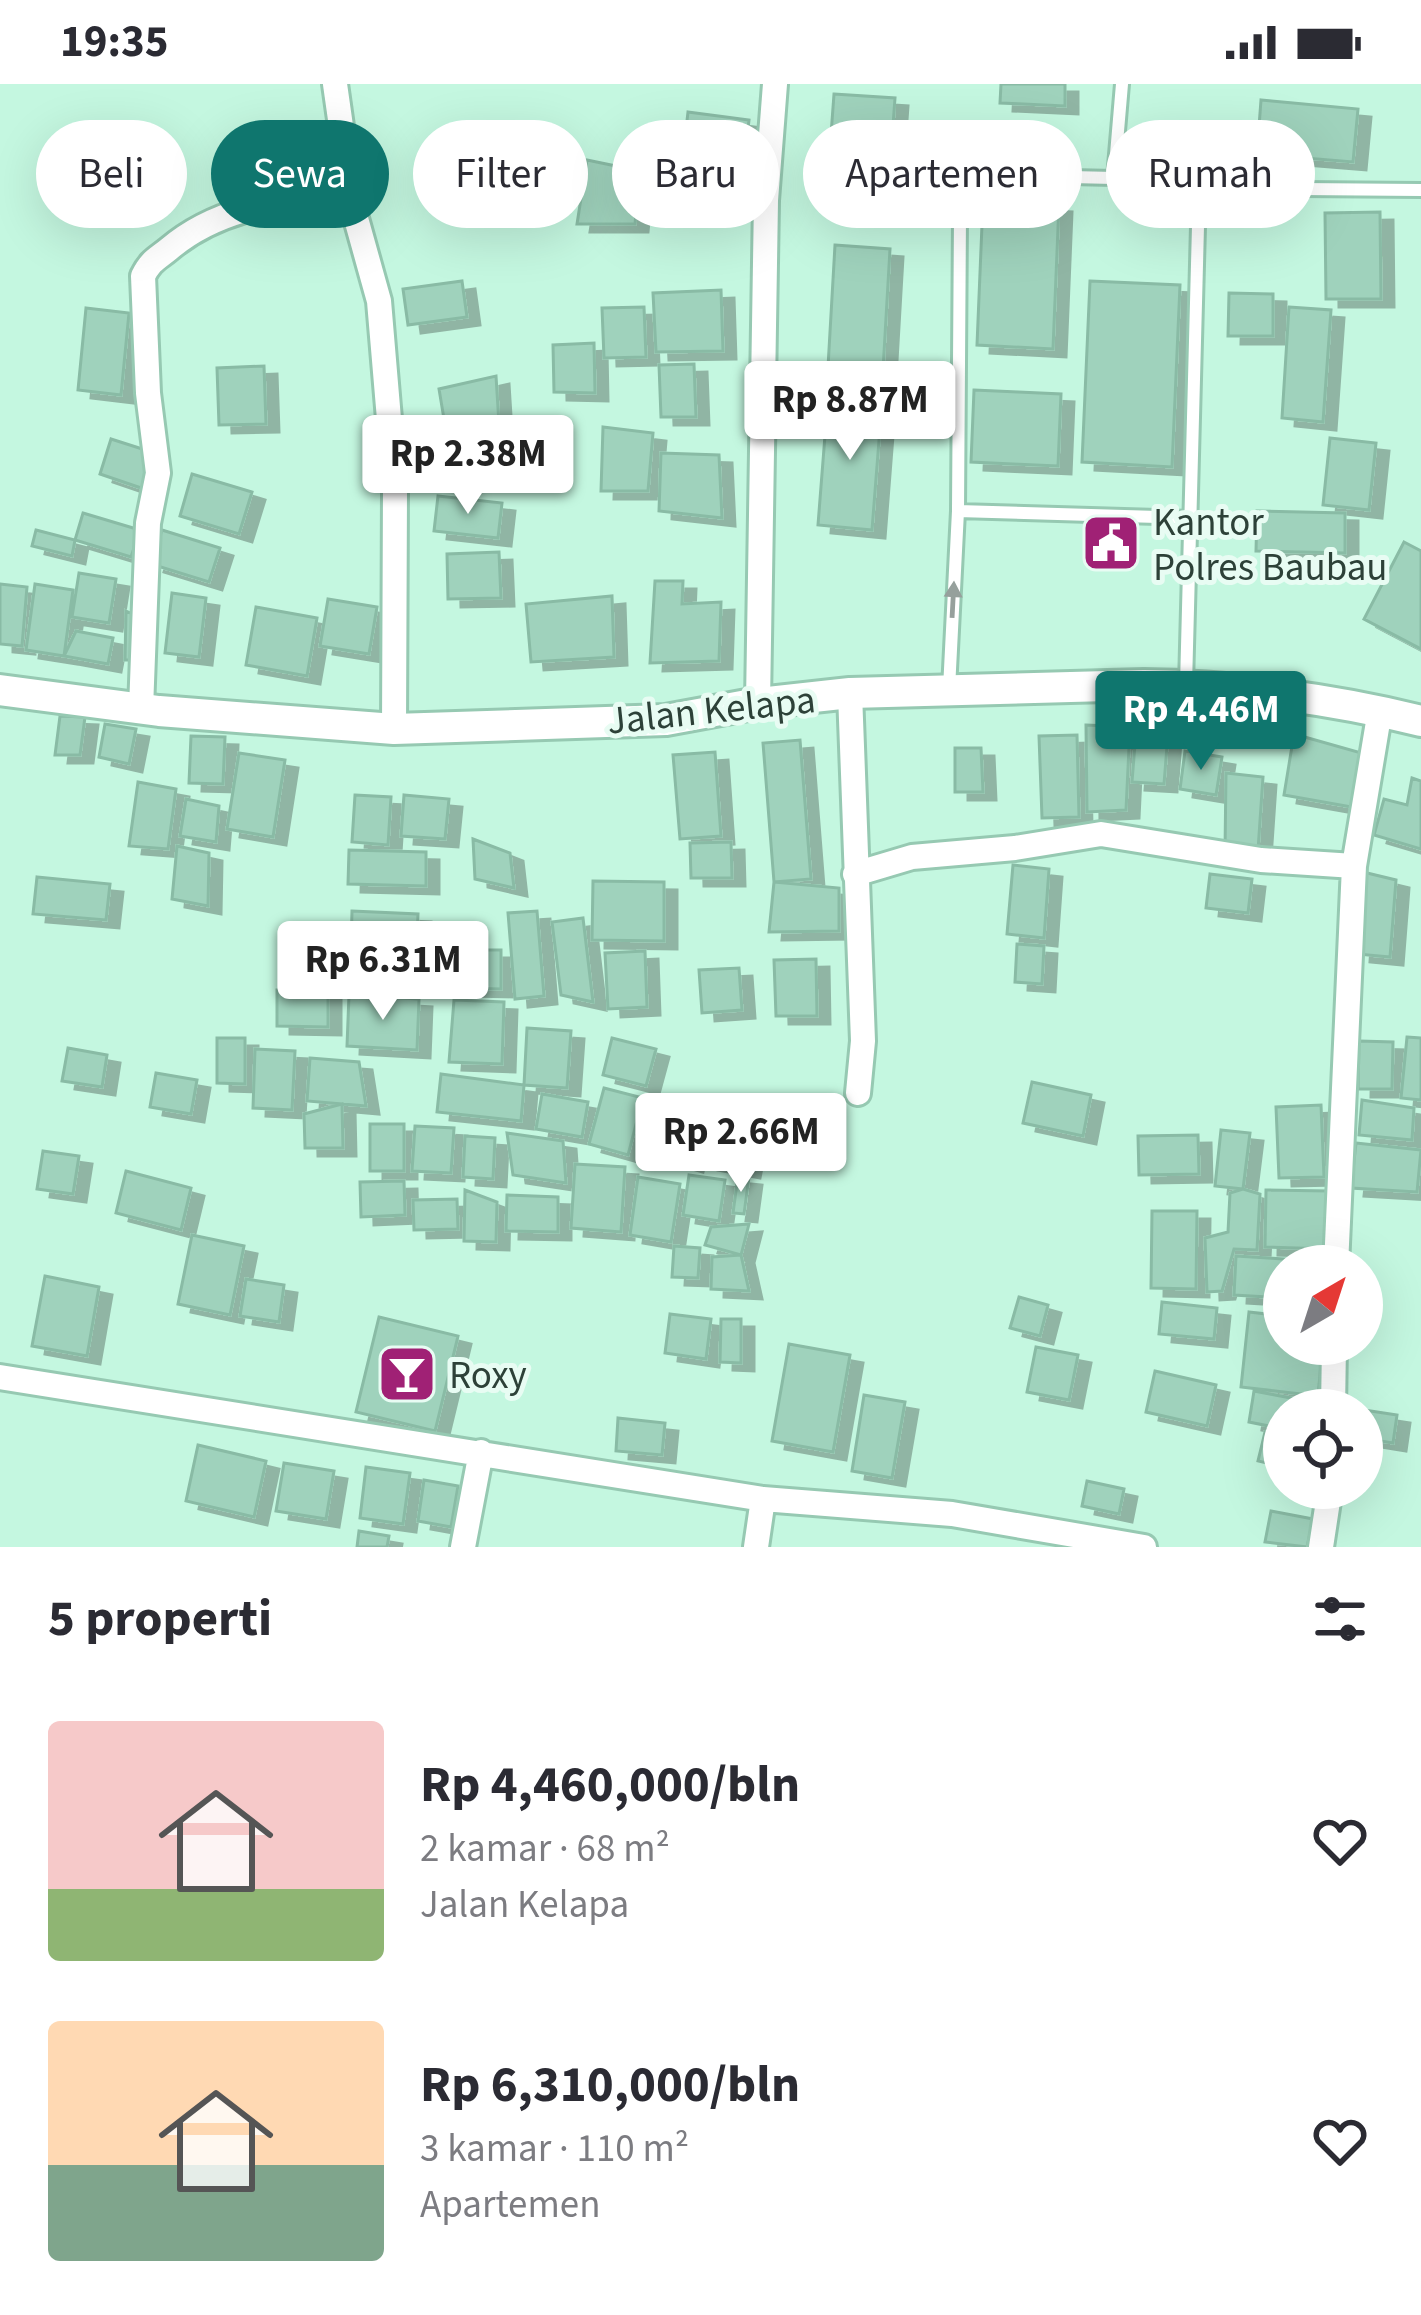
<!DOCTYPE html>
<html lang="id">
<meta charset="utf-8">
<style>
:root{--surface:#fff;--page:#f2f2f3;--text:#2b2b33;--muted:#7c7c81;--accent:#0f766e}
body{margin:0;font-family:"Source Sans 3",sans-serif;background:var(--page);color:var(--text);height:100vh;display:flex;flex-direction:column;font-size:45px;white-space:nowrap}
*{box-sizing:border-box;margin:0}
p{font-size:39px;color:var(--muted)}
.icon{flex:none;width:66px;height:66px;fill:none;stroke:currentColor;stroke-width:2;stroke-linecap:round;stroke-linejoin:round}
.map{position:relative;height:1463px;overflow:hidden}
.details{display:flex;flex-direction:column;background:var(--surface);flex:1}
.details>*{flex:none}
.banner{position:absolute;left:36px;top:36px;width:1350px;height:108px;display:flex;gap:24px}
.needle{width:78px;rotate:39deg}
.controls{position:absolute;left:1263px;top:1161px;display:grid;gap:24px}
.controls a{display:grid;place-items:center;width:120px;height:120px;border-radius:50%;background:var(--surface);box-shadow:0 12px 48px #0002;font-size:60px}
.price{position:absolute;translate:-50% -102px;padding:0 27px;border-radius:12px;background:#fff;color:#222;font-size:39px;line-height:78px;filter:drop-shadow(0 3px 6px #0008)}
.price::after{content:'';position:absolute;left:50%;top:72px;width:36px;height:27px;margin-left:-18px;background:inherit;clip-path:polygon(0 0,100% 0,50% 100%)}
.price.active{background:var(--accent);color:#fff}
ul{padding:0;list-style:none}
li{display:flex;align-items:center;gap:36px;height:300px;padding:0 48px}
li span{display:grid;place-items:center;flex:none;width:336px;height:240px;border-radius:12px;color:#555}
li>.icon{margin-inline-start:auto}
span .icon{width:144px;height:144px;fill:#fffc;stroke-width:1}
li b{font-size:51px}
h2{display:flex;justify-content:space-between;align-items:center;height:144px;padding:0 48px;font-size:51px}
.chip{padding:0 42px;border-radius:54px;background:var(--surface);box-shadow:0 12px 48px #0002;font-size:42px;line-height:108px}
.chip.active{background:var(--accent);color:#fff}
.status{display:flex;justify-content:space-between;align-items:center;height:84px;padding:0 60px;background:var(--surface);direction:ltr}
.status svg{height:33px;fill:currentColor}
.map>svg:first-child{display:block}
.building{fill:#9fd2bc;stroke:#89bba5;stroke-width:3;filter:url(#shadow)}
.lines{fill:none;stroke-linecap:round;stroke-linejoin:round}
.service-casing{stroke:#96c9b2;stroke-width:18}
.minor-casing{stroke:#96c9b2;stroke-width:30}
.tertiary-casing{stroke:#96c9b2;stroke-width:36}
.service{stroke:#fff;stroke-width:12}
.minor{stroke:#fff;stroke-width:24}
.tertiary{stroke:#fff;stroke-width:30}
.oneway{fill:#96a09c}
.labels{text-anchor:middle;stroke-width:10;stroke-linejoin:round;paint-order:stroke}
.poi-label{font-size:39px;fill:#2d4138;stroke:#e8fcf3;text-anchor:start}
.street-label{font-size:39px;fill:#2d4138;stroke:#e8fcf3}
</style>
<div class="status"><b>19:35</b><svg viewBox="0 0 49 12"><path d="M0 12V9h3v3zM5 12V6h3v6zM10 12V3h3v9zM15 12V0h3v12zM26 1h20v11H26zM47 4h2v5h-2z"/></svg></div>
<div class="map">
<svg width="1421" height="1463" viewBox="0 0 1421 1463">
<defs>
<filter id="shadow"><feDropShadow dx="13" dy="8" stdDeviation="0" flood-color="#0004"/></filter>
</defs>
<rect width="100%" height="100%" fill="#c4f7e0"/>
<path class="building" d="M1001 0H1065V22L1000 19Z
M834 10 895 14 887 124 826 119Z
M1261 16 1358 25 1353 78 1257 70Z
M688 28 749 36 742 97 681 89Z
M587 76 640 87 635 140H577Z
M983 117 1059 120 1053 265 977 261Z
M1380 128 1381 215H1326L1325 129Z
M835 161 890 165 883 286 828 283Z
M462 197 467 233 408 241 403 205Z
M1090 197 1180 201 1172 383 1082 378Z
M721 206 723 267 656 268 653 209Z
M1229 209 1273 210V252H1228Z
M644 223 646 273 604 274 602 224Z
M1289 223 1331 226 1323 338 1282 334Z
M86 224 129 229 121 311 78 306Z
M594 259 595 309 554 308 553 261Z
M694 280 696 333H661L659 281Z
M264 282 266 340 219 341 217 284Z
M496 292 499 340 446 347 439 305Z
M974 306 1061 310 1058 382 971 378Z
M828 313 882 318 872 446 818 441Z
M603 343 653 349 648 407H601Z
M1330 354 1376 359 1369 426 1323 421Z
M111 355 155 369 144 405 100 390Z
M661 369 719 371 722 434 659 427Z
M192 390 252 408 239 450 180 432Z
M438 412 502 419 498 454 434 447Z
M1257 427 1345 429V469L1256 467Z
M83 429 140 446 131 473 75 456Z
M36 446 75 456 72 472 32 462Z
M162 446 220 464 209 498 151 480Z
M1404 458 1421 467V565L1364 535Z
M499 468 501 514 448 515 447 470Z
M79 489 116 495 109 539 72 533Z
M655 497H683L682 520 721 518 719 577 650 579Z
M0 500 27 503 22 562 0 560Z
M35 500 73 506 64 572 26 566Z
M172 509 206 514 199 573 165 569Z
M612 512 614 573 531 578 526 520Z
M328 515 377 523 369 570 320 562Z
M256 523 317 534 307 592 246 581Z
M126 527 141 534V576H125Z
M76 547 113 554 108 580 64 572Z
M60 632 85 633 80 671H55Z
M105 640 136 645 129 680 99 673Z
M1086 641 1130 643 1126 726 1087 728Z
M1136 647 1168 650 1164 700 1132 698Z
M1294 650 1365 670 1357 724 1284 711Z
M1077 651 1079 733 1042 734 1039 652Z
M191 652 225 653 223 700 189 699Z
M800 656 811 795 774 798 763 659Z
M955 664H981L983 708H955Z
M1185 667 1222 673 1216 711 1180 705Z
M715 668 721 752 680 755 673 671Z
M239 669 285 676 273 753 227 745Z
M1226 689 1263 693 1258 766 1225 767Z
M1412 694 1421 697V765L1374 751 1384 715 1407 721Z
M138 698 176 705 168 765 129 762Z
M355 711 391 713 388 761 352 758Z
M404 711 449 715 445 755 401 752Z
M186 715 219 722 216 758 180 752Z
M473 755 510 769 514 804 475 795Z
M731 758 732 794H691L690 759Z
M177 762 209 769 208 822 172 815Z
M349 766 426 768V802L348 800Z
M1013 781 1049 785 1044 854 1007 850Z
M1363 788 1396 796 1390 873 1357 870Z
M1210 790 1252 795 1248 829 1206 824Z
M37 793 110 800 106 836 33 830Z
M593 797 664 798V857L592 856Z
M774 798 839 804V847L769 848Z
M352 827 418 830 415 903 350 899Z
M537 827 544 912 515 915 508 829Z
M583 834 593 918 561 911 552 838Z
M1017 860 1044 862 1042 900 1015 898Z
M458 866H501V905L458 904Z
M645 867 647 923 608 925 605 869Z
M816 875 817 932H776L774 876Z
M739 884 742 926 702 929 699 886Z
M277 906 328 907V943L277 942Z
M349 911 419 915 417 966 347 962Z
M454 916 504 918 502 980 449 978Z
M527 944 571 947 567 1004 524 1001Z
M1407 953 1421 954V1016L1401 1014Z
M217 954H245V1000L217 999Z
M612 954 656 965 646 1002 603 991Z
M1359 957 1393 958 1392 1005H1358Z
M68 964 107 971 102 1003 62 997Z
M255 965 295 967 292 1026 253 1024Z
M310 974 359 978 366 1022 307 1017Z
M156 989 197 996 191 1030 150 1023Z
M441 990 524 1001 521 1037 437 1028Z
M1032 998 1091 1011 1083 1052 1023 1039Z
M604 1004 643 1014 628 1071 589 1060Z
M542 1010 588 1018 582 1053 536 1045Z
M1362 1016 1414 1024 1412 1056 1359 1051Z
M654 1018 702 1031 690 1080 642 1066Z
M342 1020 343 1064H305L304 1030Z
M1321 1021 1324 1093 1279 1094 1276 1023Z
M370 1040H404V1087H370Z
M415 1042 454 1044 451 1089 412 1087Z
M712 1042 754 1050 747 1086 705 1078Z
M1221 1046 1250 1049 1243 1105 1215 1102Z
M507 1049 563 1057 566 1099 513 1091Z
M1198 1051 1199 1090 1139 1091 1138 1052Z
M465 1052 495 1054 493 1095 463 1093Z
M1356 1059 1421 1066 1417 1108 1351 1104Z
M43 1067 79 1072 73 1110 37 1105Z
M575 1080 625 1083 621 1148 571 1144Z
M126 1087 191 1104 181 1146 116 1129Z
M689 1091 725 1096 719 1137 683 1131Z
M738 1092 749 1093 744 1130 733 1129Z
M638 1093 680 1100 671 1158 630 1151Z
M404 1097 405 1131 361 1133 360 1098Z
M1243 1105 1260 1110 1257 1166 1234 1165 1222 1207 1207 1208 1205 1154 1228 1148 1230 1109Z
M465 1106 497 1118 496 1158 464 1157Z
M1266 1106 1329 1107 1328 1165 1265 1163Z
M507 1111 558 1113V1148L506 1147Z
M457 1115 458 1145 414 1146 413 1116Z
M1152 1127H1197L1196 1205 1151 1204Z
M749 1140 741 1171 705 1161 711 1143Z
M192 1151 244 1162 230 1231 178 1220Z
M674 1162 700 1164 698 1194 672 1193Z
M741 1171 749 1207 711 1205 712 1173Z
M1236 1172 1299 1176 1298 1182H1284V1214L1234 1211Z
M45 1192 99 1203 87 1272 32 1262Z
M246 1195 284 1201 279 1238 240 1232Z
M1019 1213 1048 1221 1040 1252 1010 1244Z
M1162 1218 1217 1224 1214 1255 1159 1250Z
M1249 1228 1284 1232V1260H1323L1318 1312 1241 1303Z
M670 1230 711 1235 706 1275 665 1269Z
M379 1233 458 1252 435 1347 356 1328Z
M721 1235H741V1279L720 1278Z
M789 1260 850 1271 833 1368 772 1357Z
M1036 1263 1078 1271 1069 1316 1027 1308Z
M1155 1287 1216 1301 1207 1342 1146 1328Z
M1254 1307 1307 1317 1306 1326H1284V1345L1249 1338Z
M864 1311 905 1318 892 1394 852 1387Z
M1351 1324 1397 1331 1393 1359 1362 1354V1326Z
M618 1334 665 1339 662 1371 616 1367Z
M1265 1348 1284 1352V1383L1258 1377Z
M198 1361 266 1377 254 1433 186 1417Z
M284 1379 334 1387 326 1435 276 1427Z
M366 1383 410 1389 403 1440 360 1434Z
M424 1396 458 1402 451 1443 418 1437Z
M1087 1397 1124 1405 1119 1430 1082 1422Z
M1271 1427 1313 1435 1307 1463 1265 1458Z
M359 1447 389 1452 387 1463H357Z"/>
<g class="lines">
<defs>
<path id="service" d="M1114 94 1122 0
M958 427 1191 434
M1186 601 1199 104
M949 605 958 427 960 132 969 102 978 91 1114 94 1199 104 1421 106"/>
<path id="minor" d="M335 0 352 120 379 217 395 406 394 645
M850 609 863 957 858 1009
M758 619 766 116 775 0
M141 625 148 439 158 389 148 309 143 192C151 176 157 175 169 165 221 121 285 117 350 107
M855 790 912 773 1015 764 1101 750 1261 776 1354 782
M1336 1182 1354 782 1380 626
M0 1293 763 1415 952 1430 1144 1463
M1333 1326 1334 1260
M463 1463 481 1368
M756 1463 763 1415
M1321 1463 1330 1404"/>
<path id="tertiary" d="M0 606 159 627 394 645 666 636 758 619 850 609 1144 601C1235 602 1333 615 1421 637"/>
</defs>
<use href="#service" class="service-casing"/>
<use href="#minor" class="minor-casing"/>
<use href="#tertiary" class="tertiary-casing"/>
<use href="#service" class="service"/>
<use href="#minor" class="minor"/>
<use href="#tertiary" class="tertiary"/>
</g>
<defs><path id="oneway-solid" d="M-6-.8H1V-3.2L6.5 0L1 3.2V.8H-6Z" transform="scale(3)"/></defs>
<use class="oneway" href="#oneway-solid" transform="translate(953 516) rotate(-87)"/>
<defs>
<symbol id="civic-square" viewBox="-11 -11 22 22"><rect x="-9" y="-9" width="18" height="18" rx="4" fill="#a02175" stroke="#e8fcf3"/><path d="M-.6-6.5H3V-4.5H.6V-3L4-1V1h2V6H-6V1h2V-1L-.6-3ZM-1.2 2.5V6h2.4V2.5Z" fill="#fff"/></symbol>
<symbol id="bar-square" viewBox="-11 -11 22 22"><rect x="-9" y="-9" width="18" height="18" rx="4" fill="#a02175" stroke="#e8fcf3"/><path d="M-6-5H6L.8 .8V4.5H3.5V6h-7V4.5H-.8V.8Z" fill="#fff"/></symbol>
</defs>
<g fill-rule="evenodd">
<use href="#civic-square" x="1078" y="426" width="66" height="66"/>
<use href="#bar-square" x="374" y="1257" width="66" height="66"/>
</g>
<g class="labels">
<g class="poi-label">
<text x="1153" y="451">Kantor<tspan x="1153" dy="45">Polres Baubau</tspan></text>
<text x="449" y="1304">Roxy</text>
</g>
<g class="street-label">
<text transform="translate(711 625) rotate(-6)" y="14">Jalan Kelapa</text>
</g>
</g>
</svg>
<div class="controls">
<a><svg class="needle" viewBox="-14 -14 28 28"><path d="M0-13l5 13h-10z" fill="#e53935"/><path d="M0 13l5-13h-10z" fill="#7c7c81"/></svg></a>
<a><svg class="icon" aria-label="locate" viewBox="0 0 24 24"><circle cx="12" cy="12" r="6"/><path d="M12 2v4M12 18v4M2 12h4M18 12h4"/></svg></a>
</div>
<b class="price" style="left:850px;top:379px">Rp 8.87M</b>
<b class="price" style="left:468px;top:433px">Rp 2.38M</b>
<b class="price active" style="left:1201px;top:689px">Rp 4.46M</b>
<b class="price" style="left:383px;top:939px">Rp 6.31M</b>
<b class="price" style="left:741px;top:1111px">Rp 2.66M</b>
<div class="banner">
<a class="chip">Beli</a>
<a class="chip active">Sewa</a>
<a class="chip">Filter</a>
<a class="chip">Baru</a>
<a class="chip">Apartemen</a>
<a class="chip">Rumah</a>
</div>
</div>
<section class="details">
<h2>5 properti<svg class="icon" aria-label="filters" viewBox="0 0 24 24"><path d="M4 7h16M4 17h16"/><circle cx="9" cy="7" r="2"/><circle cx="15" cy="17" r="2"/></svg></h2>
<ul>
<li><span style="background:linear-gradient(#f6c9c9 70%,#8fb573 0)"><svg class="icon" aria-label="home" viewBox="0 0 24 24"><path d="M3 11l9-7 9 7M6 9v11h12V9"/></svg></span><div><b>Rp 4,460,000/bln</b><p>2 kamar · 68 m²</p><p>Jalan Kelapa</p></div><svg class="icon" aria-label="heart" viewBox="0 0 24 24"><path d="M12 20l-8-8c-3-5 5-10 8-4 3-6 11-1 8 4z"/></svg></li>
<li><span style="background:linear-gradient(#ffd9b3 60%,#7fa58c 0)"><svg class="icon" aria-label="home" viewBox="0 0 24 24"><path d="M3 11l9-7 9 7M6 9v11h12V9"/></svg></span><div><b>Rp 6,310,000/bln</b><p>3 kamar · 110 m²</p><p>Apartemen</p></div><svg class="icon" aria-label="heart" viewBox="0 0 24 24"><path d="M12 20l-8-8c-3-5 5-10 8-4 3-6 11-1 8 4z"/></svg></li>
</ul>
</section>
